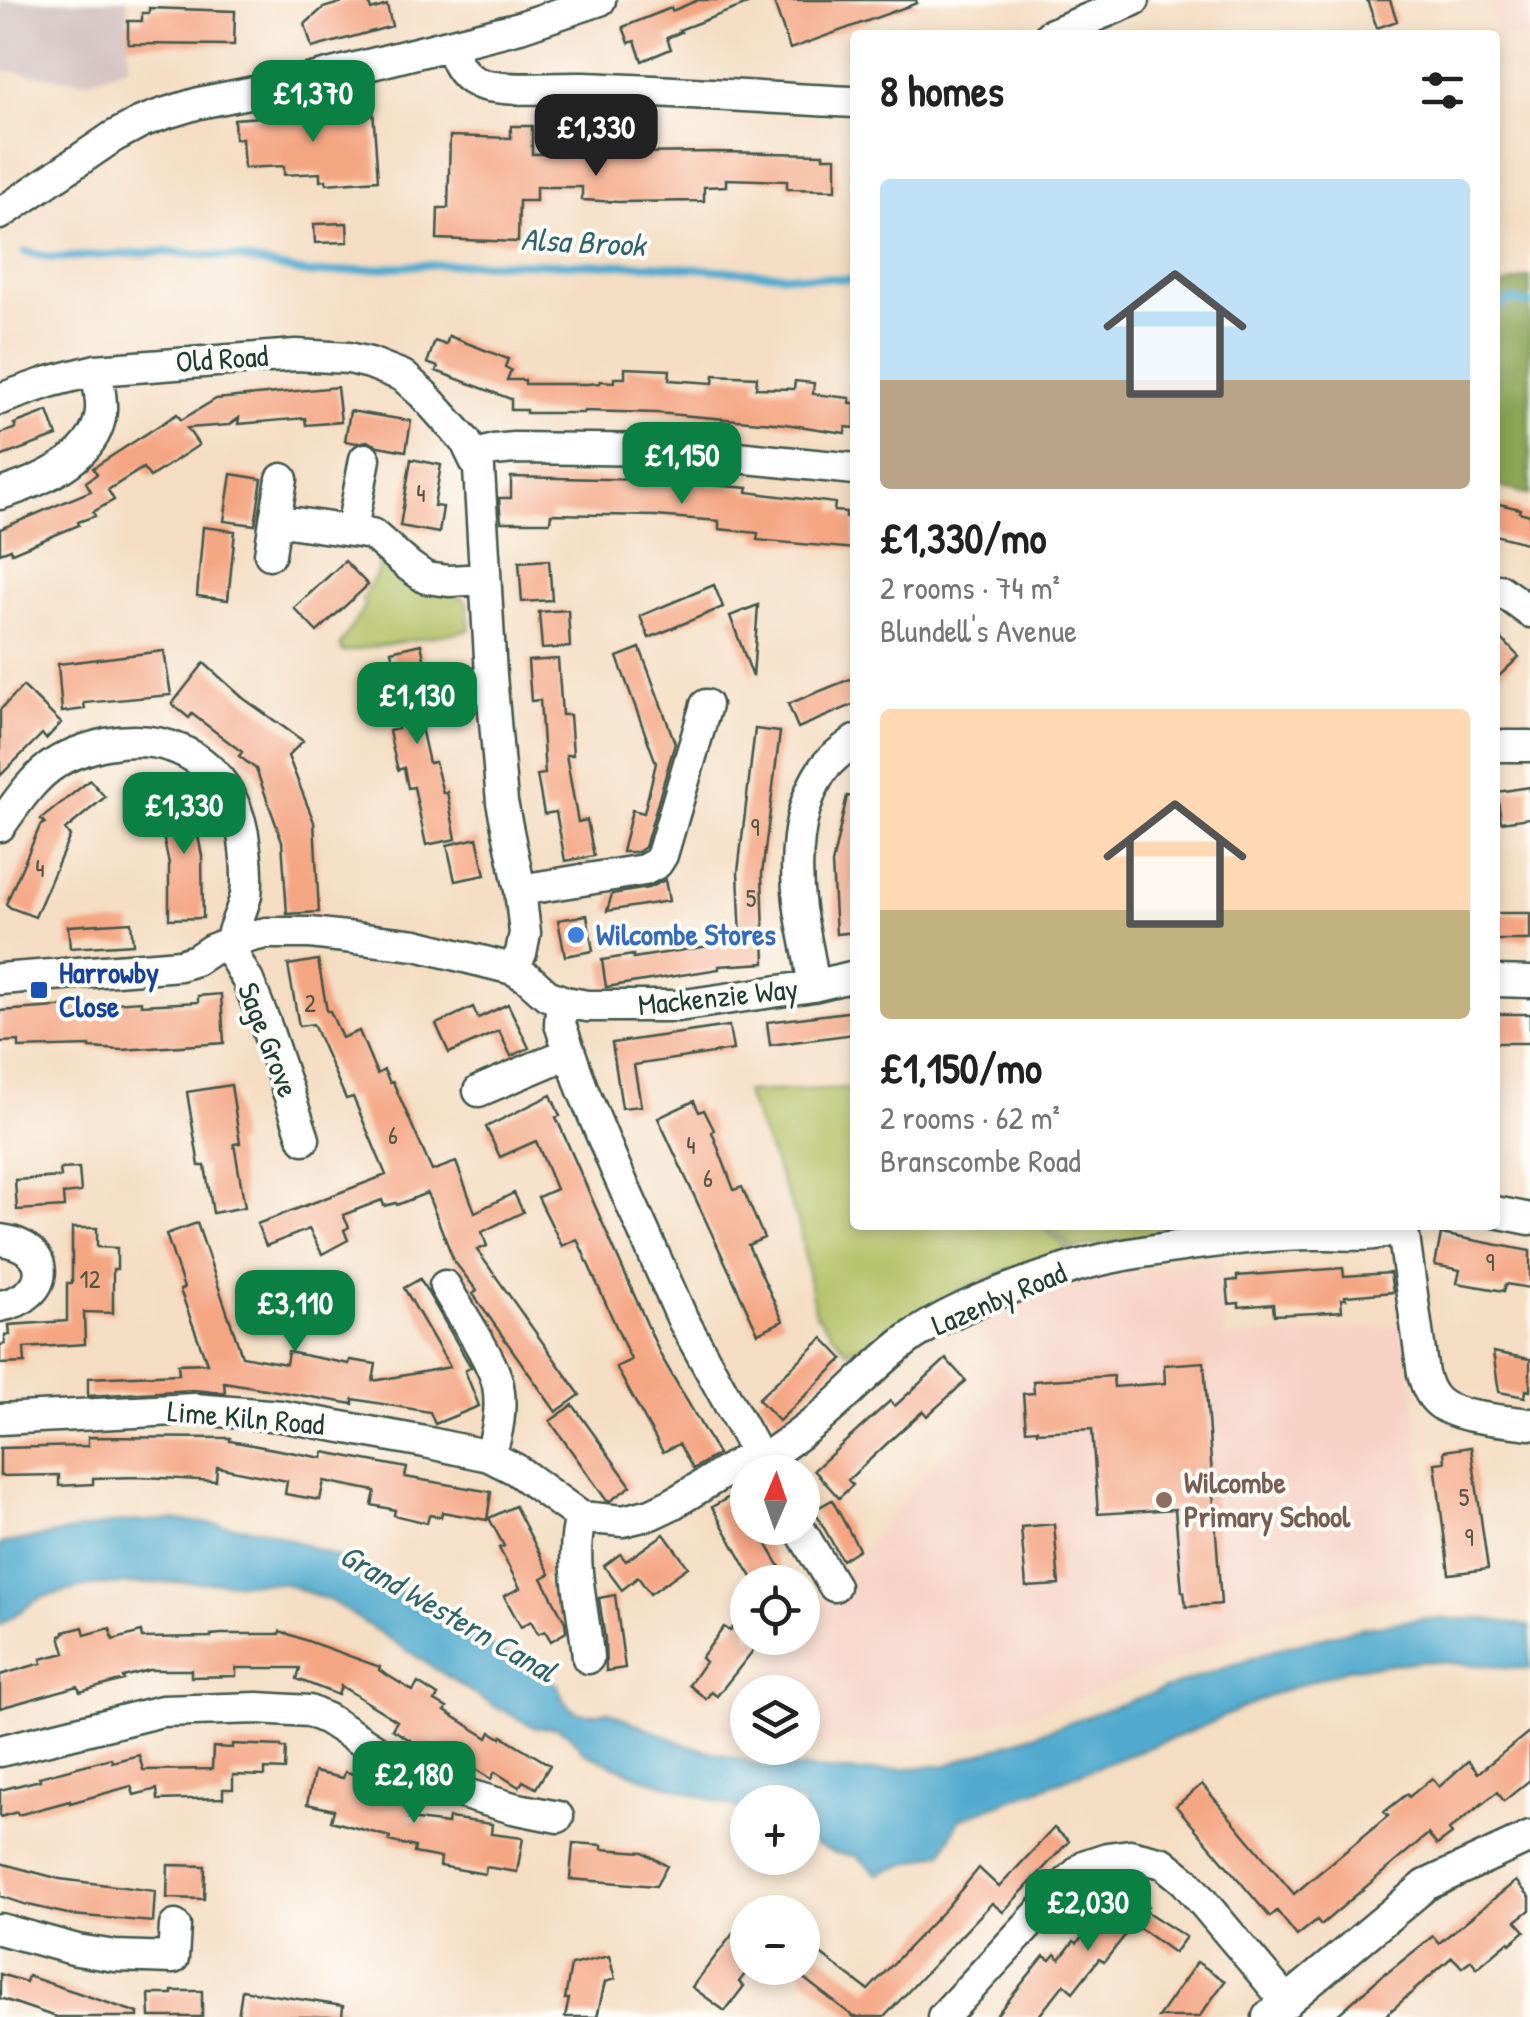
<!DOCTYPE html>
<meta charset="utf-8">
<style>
:root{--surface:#fff;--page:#f2f2f2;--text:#222;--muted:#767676;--accent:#0b8043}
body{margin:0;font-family:"Patrick Hand",sans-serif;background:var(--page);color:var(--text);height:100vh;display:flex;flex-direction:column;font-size:38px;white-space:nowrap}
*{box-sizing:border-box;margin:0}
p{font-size:32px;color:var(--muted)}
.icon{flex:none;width:55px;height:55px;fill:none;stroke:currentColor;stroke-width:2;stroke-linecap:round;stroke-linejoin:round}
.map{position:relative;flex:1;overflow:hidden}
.drawer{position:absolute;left:850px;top:30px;width:650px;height:1200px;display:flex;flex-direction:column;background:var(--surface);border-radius:10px;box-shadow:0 5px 15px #0003}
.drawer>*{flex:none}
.needle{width:65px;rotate:2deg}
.fabs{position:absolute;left:730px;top:1455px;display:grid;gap:20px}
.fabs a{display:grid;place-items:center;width:90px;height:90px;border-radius:50%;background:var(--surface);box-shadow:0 5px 15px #0003;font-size:50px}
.price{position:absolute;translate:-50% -85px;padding:0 22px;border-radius:20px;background:var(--accent);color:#fff;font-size:32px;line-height:65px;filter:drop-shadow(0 2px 5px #0008)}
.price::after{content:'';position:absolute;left:50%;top:60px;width:30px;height:22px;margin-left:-15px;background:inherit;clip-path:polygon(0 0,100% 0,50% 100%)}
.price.on{background:#222;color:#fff}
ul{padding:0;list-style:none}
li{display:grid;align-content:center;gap:20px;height:530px;padding:0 30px}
li span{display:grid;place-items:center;height:310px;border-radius:10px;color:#555}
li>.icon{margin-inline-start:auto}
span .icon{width:180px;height:180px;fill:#fffc;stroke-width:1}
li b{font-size:42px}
h2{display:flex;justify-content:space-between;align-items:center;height:120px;padding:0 30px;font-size:42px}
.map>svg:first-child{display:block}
.built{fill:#f6d2c4}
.industrial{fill:#d1bfbe}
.green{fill:#b1bf62;stroke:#687e4b;stroke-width:2.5}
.forest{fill:#8ca658;stroke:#567246;stroke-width:2.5}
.water{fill:#51aace;stroke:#387481;stroke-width:2.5}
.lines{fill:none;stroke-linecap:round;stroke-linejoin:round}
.stream{stroke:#51aace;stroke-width:8}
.building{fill:#f4a683}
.minor-casing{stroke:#3f5549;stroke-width:35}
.minor{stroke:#fff;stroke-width:30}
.shop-dot{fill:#3f7fe0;stroke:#fdfcf7;stroke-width:4}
.transit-dot{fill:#1a4fb4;stroke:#fdfcf7;stroke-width:4}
.education-dot{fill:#8d6e63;stroke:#fdfcf7;stroke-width:4}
.labels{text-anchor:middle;stroke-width:8;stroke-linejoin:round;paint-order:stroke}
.number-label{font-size:25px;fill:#545748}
.street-label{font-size:30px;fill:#1f3d34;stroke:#fdfcf7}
.shop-label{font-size:30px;font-weight:bold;fill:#366cbe;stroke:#fdfcf7;text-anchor:start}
.transit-label{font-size:30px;font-weight:bold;fill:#164399;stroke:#fdfcf7;text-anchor:start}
.education-label{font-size:30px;font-weight:bold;fill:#785e54;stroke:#fdfcf7;text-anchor:start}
.water-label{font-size:32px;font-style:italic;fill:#30636a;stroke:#fdfcf7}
</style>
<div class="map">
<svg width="1530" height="2017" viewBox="0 0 1530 2017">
<rect width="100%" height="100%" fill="#fdfcf7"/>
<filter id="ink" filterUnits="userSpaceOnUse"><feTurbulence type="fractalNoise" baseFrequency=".01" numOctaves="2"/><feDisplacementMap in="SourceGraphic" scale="20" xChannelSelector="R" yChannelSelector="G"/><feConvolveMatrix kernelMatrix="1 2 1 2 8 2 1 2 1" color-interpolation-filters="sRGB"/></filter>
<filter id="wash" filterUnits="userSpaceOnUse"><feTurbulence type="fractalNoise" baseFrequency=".0048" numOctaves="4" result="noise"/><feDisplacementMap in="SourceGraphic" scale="40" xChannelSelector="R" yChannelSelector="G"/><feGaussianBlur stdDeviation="2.25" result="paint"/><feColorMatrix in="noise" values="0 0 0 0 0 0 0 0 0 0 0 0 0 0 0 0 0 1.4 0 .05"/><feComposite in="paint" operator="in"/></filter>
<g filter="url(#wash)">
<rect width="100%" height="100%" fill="#f4ddc2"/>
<path class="built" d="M1485 0H1530V38L1497 37Z
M1223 1256 1224 1338 1405 1325 1437 1595 1374 1598 1262 1625 1160 1668 1056 1706 950 1736 884 1744 803 1743 802 1692H748L747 1737 716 1728 794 1638H802L803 1627 834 1586 928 1470 996 1395 1004 1376 1003 1361 973 1321 1009 1309 1029 1296 1079 1281Z"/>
<path class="industrial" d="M0 0H127L129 66 87 81 0 70Z"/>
<path class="green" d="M381 558 464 599 467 604 470 630 343 652 340 645 365 606 362 600 378 571Z
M855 1088V1225H1041L1069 1250C990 1273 926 1302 863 1356L855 1347 848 1352 815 1313 799 1225 745 1092Z
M1046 1225H1200L1195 1228 1074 1249Z"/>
<path class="forest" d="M1530 277V495L1495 486V288Z"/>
<path class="water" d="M177 1520 265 1530 347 1561 558 1685C565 1711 580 1719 607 1711L687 1745 763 1766 860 1772 947 1765 1284 1647 1364 1627 1422 1619H1485L1530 1626V1669L1426 1661 1350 1668 1273 1694 1197 1729 960 1819 943 1852 878 1874 857 1856 835 1853 803 1838 802 1802H748L747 1811 641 1777 584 1752 571 1736 556 1727 536 1728 482 1699 331 1601 283 1583 176 1582 88 1586 40 1598 0 1625V1544L123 1522Z"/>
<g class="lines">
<path class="stream" d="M25 252 54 258 166 252 239 258 310 274 418 265 505 263 653 265 855 280
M1495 310 1511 300 1530 304"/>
</g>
<g id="blocks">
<path class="building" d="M349 0H368L371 10 387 5 392 26 312 48 305 24 323 8Z
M698 0H753V2L679 30 681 32 667 38 671 49 642 61 635 41 629 43 623 27 671 8 672 11Z
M773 0H916L917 3 790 49Z
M1367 0H1390L1397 21 1377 28Z
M149 8 235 11 234 45 128 44V21H142V13H149Z
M373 109 378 180 327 184 326 180 320 181V173L284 175V166L244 168 242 138 235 139 234 119Z
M511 126H532V154L716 152 823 154V157H836V190L787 189V181L726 179V186L704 187V201L619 202 582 200V187H536V201H519L518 242 437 239 438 208H448L450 136 511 138Z
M347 223 348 242 315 243 314 224Z
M449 336 508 359 505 367 511 370 507 380H525V384H587L600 383V381L614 382V378H625V368L670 370 669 380 713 383 714 375 757 377 756 388 794 389 795 381 814 383 813 394 850 398V403H855V428L846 427 845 433 785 424 657 413 584 411V413H526V410H511V399L436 371 438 367 427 363 435 341 446 345Z
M337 387 341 422 306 425 305 418 238 424 239 418 229 425 187 428 199 445 150 477 143 468 108 490 114 500 93 512 95 516 78 522 79 525 12 553 11 549 0 553V529L91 491 86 482 97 474 93 468 177 414 181 420 216 399Z
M48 411 57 436 0 457V434L16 428 14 424Z
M350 411 411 421 406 451 378 446 367 441 357 443 345 441Z
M411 459 441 465 434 506 443 507 439 533 400 526Z
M231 474 262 479 255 525 224 521Z
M511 477 650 480 748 488 747 492 835 503 834 511 846 512V517L855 518V549L757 540 758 533 719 529V521L655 516 551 514 550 522H501L499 498H511Z
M1495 503 1520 509 1519 512 1530 515V544L1495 535Z
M203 527 235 531 228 600 197 596Z
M549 560 552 600 522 602 519 562Z
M345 561 368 585 317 632 294 608Z
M714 585 723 607 649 638 640 616Z
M758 605 753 677 730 616Z
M568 610 570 647 542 649 539 612Z
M1495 632 1519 657 1495 680Z
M421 644 425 663 416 665 424 703 416 705 429 763 435 762 443 793 447 792 456 839 426 845 414 787 408 788 404 768 398 770 393 750 389 731 398 729 385 672 395 670 391 651Z
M640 648 675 743 645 847 638 852H622L632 810 644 813 656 763 617 657Z
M164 651 171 695 84 703 85 709 62 712 58 664Z
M558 659 562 715H570L573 755H566L572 789 578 822 587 820 594 856 565 861 556 812 544 814 537 775 545 774 540 700 531 701 528 661Z
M204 663 243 698 303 741 288 756 314 822 319 912 287 914 282 841 256 769 239 756 242 752 192 714 189 718 172 704Z
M855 677V704L798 728 788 704Z
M23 686 61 723 46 739 42 734 0 776V710Z
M755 729 780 732 762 874 765 963 719 966V969L606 987 602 960 633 955V958L741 941 738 872Z
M90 780 105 797 65 830 70 836 35 917 11 908 6 904 40 826 45 823 41 819Z
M187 780 202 856 203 918 169 919V864L163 836 175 834 166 784Z
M1530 787V818L1501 822 1497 792Z
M847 796 855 797V932L836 934 832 864Z
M477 838 485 875 455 881 447 845Z
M665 880 669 901 607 911 612 894 648 888Z
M1495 913H1530V940H1495Z
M587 915 593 951 565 956 558 920Z
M131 922 133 944 70 948 68 926Z
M318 960 327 1011H330L342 1038 359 1031 377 1074 384 1070 390 1083 393 1082 432 1171 456 1162 475 1212 514 1193 523 1212 482 1232 487 1246 477 1250 580 1395 556 1412 473 1294 477 1291 454 1261 427 1193 397 1205 396 1203 384 1206 382 1200 343 1215 349 1227 344 1230 348 1240 322 1254 309 1229 266 1246 257 1224 386 1175 353 1097 346 1099 313 1024 299 1026 288 965Z
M221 994 224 1043 122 1050 90 1048V1046L19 1048V1041L0 1042V1011L141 1001V1005L198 1002V996Z
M508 1004 529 1048 511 1056 499 1031 449 1053 436 1024 473 1007 478 1018Z
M855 1011V1034L770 1045 767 1022Z
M1495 1014H1530V1043H1495Z
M729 1026 733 1050 634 1065 641 1106 622 1108 612 1043Z
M231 1085 240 1143 234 1144 245 1207 213 1213 205 1166H199L187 1092Z
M551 1095 560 1116 556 1117 661 1356 718 1454 693 1469 679 1444 663 1452 616 1367 631 1360 577 1239 562 1246 538 1197 556 1189 536 1141 500 1157 486 1127Z
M694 1101 699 1112 704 1110 714 1130 712 1132 734 1190 742 1187 764 1238 748 1245 783 1321 758 1333 658 1118Z
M79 1168 81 1192 63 1194 64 1207 17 1210 15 1180 61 1177 60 1169Z
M197 1223 242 1356 286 1364 288 1352 349 1364 350 1360 376 1364 373 1381 450 1367 404 1288 420 1279 471 1367 465 1371 479 1406 435 1424 430 1412 353 1399V1404L224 1382 225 1393 193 1390 88 1396V1378L179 1374 178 1364 207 1363 180 1290 184 1288 166 1234Z
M72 1228H97V1247L117 1248V1269H113V1313L84 1312 85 1344 24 1348 25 1363 0 1364V1345L5 1344V1335H10L9 1325 67 1321V1283H72Z
M1441 1234 1530 1251V1288L1506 1284 1504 1291 1457 1283 1460 1270 1435 1265Z
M1343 1268 1344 1276 1390 1273 1393 1292 1345 1296 1346 1299H1341L1342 1311 1316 1313 1274 1315 1273 1304 1239 1307V1303L1229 1304 1227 1281 1237 1280V1276Z
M823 1338 843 1359 779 1421 758 1399Z
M1493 1352 1530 1359V1391L1526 1390 1525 1397 1499 1392Z
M946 1359 966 1381 927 1416 923 1411 894 1437 848 1480 853 1485 839 1498 814 1470 890 1401 895 1406Z
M1204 1362 1221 1604 1186 1607 1184 1592H1182L1175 1509 1098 1514 1092 1429 1037 1432V1429L1026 1430 1023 1394 1034 1393 1033 1381 1113 1376 1114 1387 1165 1383 1164 1365Z
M573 1405 631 1486 610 1501H607L550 1421Z
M88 1437 230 1438V1441L323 1458 324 1452 407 1468 405 1477 491 1492 487 1520 442 1512 441 1517 429 1515 427 1523 394 1515 395 1510 372 1505 375 1491 324 1481 320 1500 285 1494 287 1481 217 1467 216 1481 144 1477 93 1478V1484L59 1486V1475L0 1476V1448L88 1446Z
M1471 1447 1488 1569 1449 1574 1435 1463 1445 1462 1444 1451Z
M738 1492 748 1510V1528H757L789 1582H755L747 1569 712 1507Z
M832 1500 859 1549 842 1560 814 1510Z
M515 1506 550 1574 542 1578 565 1622 566 1632 551 1641 545 1631 538 1634 531 1621 521 1627 504 1596 520 1588 499 1548 504 1546 489 1518Z
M1054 1524 1059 1585 1026 1587 1021 1527Z
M664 1534 688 1567 650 1594 638 1577 622 1590 604 1566 620 1554 626 1561Z
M615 1595 625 1668 606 1671 605 1639 599 1598Z
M748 1609V1638H763L717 1696 711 1692 706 1699 689 1685 705 1662 701 1658 724 1627 730 1631Z
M83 1627 85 1635 110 1628 113 1640 141 1632 142 1638 211 1637V1635L221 1634H279L280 1631 380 1667 379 1670 413 1691 418 1683 438 1696 435 1701 447 1708 445 1711 488 1738 491 1732 501 1738 502 1736 550 1765 536 1788 523 1781 519 1787 495 1772 491 1779 434 1743 429 1751 410 1740 392 1729 397 1721 341 1686 338 1695 297 1679 300 1668H236V1676L191 1677V1670H149L123 1677 124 1680 80 1692 78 1686 0 1708V1675L42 1663 41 1659 65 1653 60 1636 64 1634V1632Z
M1530 1731V1780L1504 1801 1497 1792 1449 1830 1452 1834 1437 1845 1428 1834 1321 1925 1317 1920 1297 1936 1277 1911 1270 1917 1176 1806 1202 1784 1294 1894 1388 1816 1384 1812 1407 1794 1409 1797 1432 1778 1439 1787 1468 1761 1478 1773Z
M232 1744 281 1746V1748H286L285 1770 265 1769V1776L233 1775V1789H223V1798L158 1800 157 1789 134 1795 131 1786 70 1803V1801L18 1815 17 1812 0 1817V1790L40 1780 39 1777 111 1758 112 1762 139 1755 143 1770 212 1769 213 1747 232 1748Z
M314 1772 343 1778 345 1772 365 1776 364 1783 385 1788 384 1795 413 1802 409 1819 448 1824 449 1818 492 1824 491 1834 523 1838 517 1872 486 1867 485 1874 440 1866 441 1858 414 1853 415 1847 389 1841 390 1837 331 1821 334 1810 307 1804Z
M1054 1828 1069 1841 1003 1912 992 1903 884 2017H854L802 1977V1940L868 1990 946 1908 979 1868 999 1887Z
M573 1843 602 1845V1849L643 1852 667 1866 656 1886 570 1879Z
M0 1863 60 1879 155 1891 153 1922 72 1915 24 1904 0 1896Z
M168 1865 205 1866 204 1899 167 1898Z
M1516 1881 1530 1897V1910L1516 1921 1525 1931 1510 1944 1508 1942 1477 1968 1471 1960 1462 1967 1452 1957 1384 2017H1335L1386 1972 1387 1973 1433 1936 1439 1943Z
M1127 1889 1148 1906 1144 1910 1186 1937 1174 1953 1134 1924 1104 1962 1099 1959 1073 1992 1064 1984 1038 2017H995L1044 1956 1050 1960 1055 1954 1060 1959 1074 1941 1077 1943 1109 1906 1103 1902 1110 1891 1118 1895 1121 1891 1124 1893Z
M748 1914V1970L739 1982 744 1986 725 2011 692 1987Z
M609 1956 615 1979 605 1982 597 2017H565L569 1999H565L571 1965Z
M1197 1962 1225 1981 1199 2017H1158Z
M0 1974 26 1982 28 1976 138 2013V2017H56L0 1998Z
M242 1990 343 2006 342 2017H238Z
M172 1991H202V2017H150L149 1994H172Z"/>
</g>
</g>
<g filter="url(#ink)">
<use href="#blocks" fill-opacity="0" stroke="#3f5549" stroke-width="2.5"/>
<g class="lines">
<defs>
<path id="minor" d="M1050 35 1134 0
M450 45C455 60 461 75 476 82 497 93 558 87 584 88 674 91 765 98 855 102
M0 214 113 137 141 122 163 114 199 103 288 85 520 27 600 0
M0 399 49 382 96 370 296 355 349 358 370 363 403 376 423 394 466 442 479 469 491 675 502 802 520 890 525 933 521 953 513 969
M474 456 494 450 514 448 667 450 855 469
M0 494C39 482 97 458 101 411 102 398 98 383 96 370
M275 520 282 479
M352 529 365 459
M270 554 275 520 372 534 409 566 426 578 449 581 485 579
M1500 590 1530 612
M1495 746H1530
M0 826C15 805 33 777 56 763 71 753 89 748 106 744 182 729 238 773 245 849 247 864 248 880 246 895 243 908 237 920 233 932L236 940 211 950 196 960 180 965 0 979
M520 890 644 870 657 863 662 855 706 705
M236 940 266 933H310L416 945 513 969 528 978 547 995 565 1002 587 1006H678L813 986 855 976
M227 944 248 981 265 1023 304 1139
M1495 981 1530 982
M813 986C811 960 804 935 800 909 794 865 796 811 821 772 829 759 843 750 855 741
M565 1002 561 1011 560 1024 582 1088 615 1167 683 1320 764 1467
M479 1091 569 1053
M1495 1212 1530 1219
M1399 1227 1404 1237 1423 1374C1426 1384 1429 1394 1438 1402 1457 1419 1505 1420 1530 1424
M0 1240C54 1246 52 1297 0 1306
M445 1286C459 1311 493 1360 498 1385 502 1408 498 1435 489 1456
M0 1419 194 1409 281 1416 425 1442 489 1456 515 1469 581 1517 623 1521 651 1514 672 1504 756 1453
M761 1461C784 1445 807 1430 828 1411 857 1386 882 1357 914 1335 958 1306 1012 1287 1061 1271 1102 1257 1146 1251 1189 1245 1235 1239 1280 1233 1326 1234 1349 1234 1381 1239 1400 1225
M581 1517C568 1559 585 1614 588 1658
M799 1528 834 1586
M0 1751 162 1711 258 1708 309 1711 327 1719 413 1774 441 1787 513 1808 558 1817
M0 1929 77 1950 115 1956 173 1958 175 1926
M943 2017 1067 1883 1086 1865 1107 1858 1130 1855 1163 1863 1185 1881 1287 2002
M1268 2017 1426 1885 1530 1837"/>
</defs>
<use href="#minor" class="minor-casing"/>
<use href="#minor" class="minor"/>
</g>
</g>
<circle class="shop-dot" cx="576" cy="935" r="10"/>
<rect class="transit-dot" x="29" y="980" width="20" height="20" rx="5"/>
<circle class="education-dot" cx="1164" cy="1500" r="10"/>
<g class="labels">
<g class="number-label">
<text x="421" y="502">4</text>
<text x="755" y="836">9</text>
<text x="40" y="877">4</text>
<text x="751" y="907">5</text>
<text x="310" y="1012">2</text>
<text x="393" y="1144">6</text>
<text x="691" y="1154">4</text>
<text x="708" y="1187">6</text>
<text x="1490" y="1271">9</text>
<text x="90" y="1288">12</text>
<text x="1464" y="1506">5</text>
<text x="1469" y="1546">9</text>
</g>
<g class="street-label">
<text transform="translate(222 359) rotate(-4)" y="10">Old Road</text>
<text transform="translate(718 997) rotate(-6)" y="10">Mackenzie Way</text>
<text transform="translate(268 1040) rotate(69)" y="10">Sage Grove</text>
<text transform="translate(999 1299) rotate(-23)" y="10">Lazenby Road</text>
<text transform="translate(246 1418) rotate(5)" y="10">Lime Kiln Road</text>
</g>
<g class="shop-label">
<text x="596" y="945">Wilcombe Stores</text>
</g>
<g class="transit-label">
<text x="59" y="983">Harrowby<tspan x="59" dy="34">Close</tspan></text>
</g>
<g class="education-label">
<text x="1184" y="1493">Wilcombe<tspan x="1184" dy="34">Primary School</tspan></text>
</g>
<g class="water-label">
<text transform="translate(583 242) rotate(3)" y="11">Alsa Brook</text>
<text transform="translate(448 1613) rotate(30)" y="11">Grand Western Canal</text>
</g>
</g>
</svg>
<div class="fabs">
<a><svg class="needle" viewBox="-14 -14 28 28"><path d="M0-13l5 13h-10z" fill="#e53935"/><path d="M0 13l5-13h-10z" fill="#767676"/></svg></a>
<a><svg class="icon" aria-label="locate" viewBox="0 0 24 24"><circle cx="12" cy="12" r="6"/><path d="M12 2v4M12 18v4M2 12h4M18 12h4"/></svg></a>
<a><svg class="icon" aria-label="layers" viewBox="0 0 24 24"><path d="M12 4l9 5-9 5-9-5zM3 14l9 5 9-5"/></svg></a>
<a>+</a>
<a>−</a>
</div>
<b class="price" style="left:313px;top:145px">£1,370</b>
<b class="price on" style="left:596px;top:179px">£1,330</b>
<b class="price" style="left:682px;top:507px">£1,150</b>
<b class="price" style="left:417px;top:747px">£1,130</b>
<b class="price" style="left:184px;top:857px">£1,330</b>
<b class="price" style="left:295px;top:1355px">£3,110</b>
<b class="price" style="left:414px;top:1826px">£2,180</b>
<b class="price" style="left:1088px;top:1954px">£2,030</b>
<section class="drawer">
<h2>8 homes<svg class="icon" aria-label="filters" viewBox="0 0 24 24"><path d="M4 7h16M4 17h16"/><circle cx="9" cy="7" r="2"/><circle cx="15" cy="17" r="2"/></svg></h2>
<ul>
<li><span style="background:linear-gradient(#bfe0f5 65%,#b9a48a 0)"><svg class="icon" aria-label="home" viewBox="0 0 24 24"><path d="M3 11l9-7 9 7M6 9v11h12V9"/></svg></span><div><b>£1,330/mo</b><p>2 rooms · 74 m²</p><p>Blundell's Avenue</p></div></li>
<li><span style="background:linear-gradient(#ffd9b3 65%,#c2b280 0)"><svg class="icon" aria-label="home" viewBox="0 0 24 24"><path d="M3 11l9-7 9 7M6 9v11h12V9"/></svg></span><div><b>£1,150/mo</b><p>2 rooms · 62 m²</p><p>Branscombe Road</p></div></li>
</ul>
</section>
</div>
